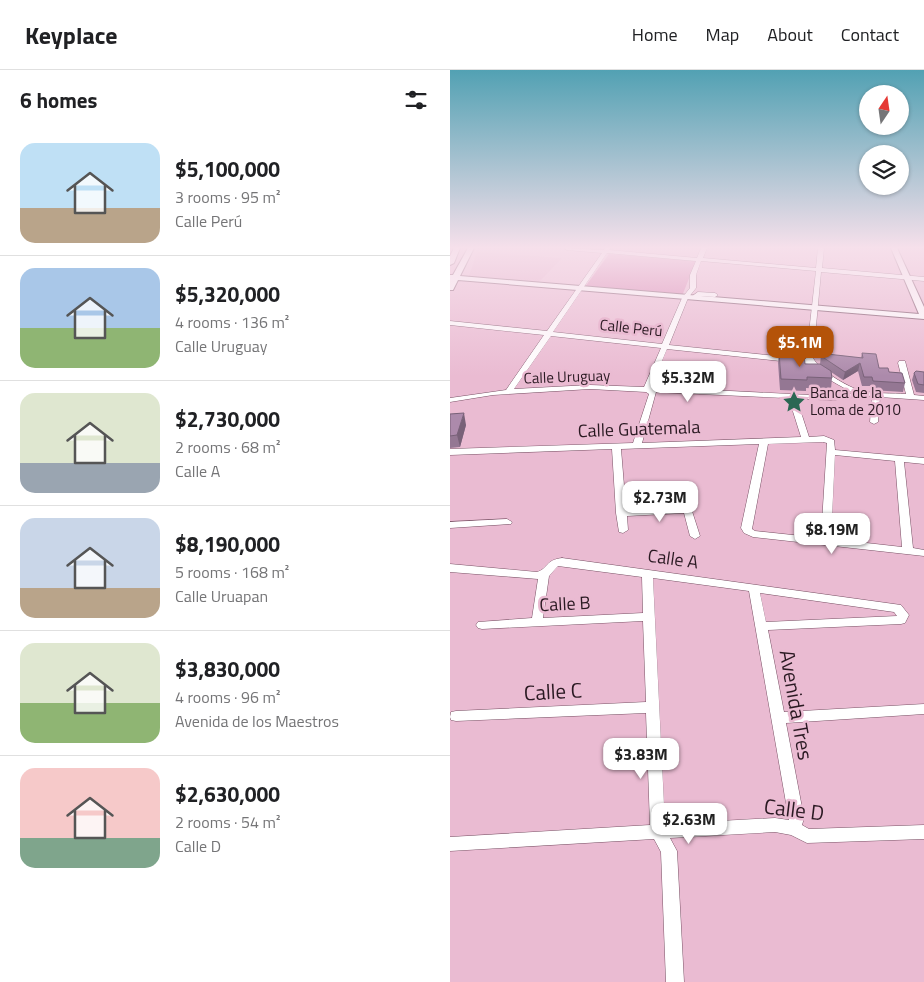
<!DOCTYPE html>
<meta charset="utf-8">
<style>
:root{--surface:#fff;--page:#f2f2f2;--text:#202124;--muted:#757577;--line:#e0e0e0;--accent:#b45309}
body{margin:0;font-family:"Titillium Web",sans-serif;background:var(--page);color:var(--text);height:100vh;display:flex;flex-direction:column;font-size:19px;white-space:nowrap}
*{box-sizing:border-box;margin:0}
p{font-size:16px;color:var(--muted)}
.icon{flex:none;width:28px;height:28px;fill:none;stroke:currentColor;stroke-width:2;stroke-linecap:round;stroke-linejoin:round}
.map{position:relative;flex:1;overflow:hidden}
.panel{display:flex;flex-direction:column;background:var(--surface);width:450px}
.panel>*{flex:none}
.needle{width:32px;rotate:13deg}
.controls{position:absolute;left:409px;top:15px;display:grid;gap:10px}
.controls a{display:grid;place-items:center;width:50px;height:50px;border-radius:50%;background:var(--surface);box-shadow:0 1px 4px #0004;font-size:25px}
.price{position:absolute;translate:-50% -42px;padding:0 11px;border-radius:10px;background:#fff;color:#222;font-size:16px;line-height:32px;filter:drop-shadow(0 1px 2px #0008)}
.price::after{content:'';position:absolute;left:50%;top:30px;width:15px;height:11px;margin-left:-8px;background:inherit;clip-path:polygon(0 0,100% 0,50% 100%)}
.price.active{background:var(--accent);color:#fff}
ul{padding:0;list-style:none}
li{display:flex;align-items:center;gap:15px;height:125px;padding:0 20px}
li+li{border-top:1px solid var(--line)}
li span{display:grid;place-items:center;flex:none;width:140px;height:100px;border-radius:15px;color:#555}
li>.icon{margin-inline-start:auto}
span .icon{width:60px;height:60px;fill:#fffc;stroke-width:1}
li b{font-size:21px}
h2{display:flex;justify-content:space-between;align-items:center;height:60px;padding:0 20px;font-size:21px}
header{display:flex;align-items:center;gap:30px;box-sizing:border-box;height:70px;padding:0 25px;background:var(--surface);border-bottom:1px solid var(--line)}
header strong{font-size:24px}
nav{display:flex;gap:28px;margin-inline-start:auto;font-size:18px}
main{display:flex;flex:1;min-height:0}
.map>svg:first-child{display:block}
.built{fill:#e4aec9}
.green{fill:#d883b0}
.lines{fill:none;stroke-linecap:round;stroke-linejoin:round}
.minor-casing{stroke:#795165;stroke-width:1}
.major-casing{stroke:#795165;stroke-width:2}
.minor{fill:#fff;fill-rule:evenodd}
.major{fill:#fff;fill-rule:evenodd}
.wall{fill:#947793}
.shaded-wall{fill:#786178}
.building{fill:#ac8aab;stroke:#786178}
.labels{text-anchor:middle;stroke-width:5;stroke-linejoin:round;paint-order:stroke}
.far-street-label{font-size:15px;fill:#2a1922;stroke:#eabbd2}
.far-poi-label{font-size:15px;fill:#2a1922;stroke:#eabbd2;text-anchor:start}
.street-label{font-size:18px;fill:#2a1922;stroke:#eabbd2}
.near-street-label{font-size:21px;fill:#2a1922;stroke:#eabbd2}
</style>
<header>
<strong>Keyplace</strong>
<nav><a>Home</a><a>Map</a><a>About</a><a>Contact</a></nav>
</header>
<main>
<section class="panel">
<h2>6 homes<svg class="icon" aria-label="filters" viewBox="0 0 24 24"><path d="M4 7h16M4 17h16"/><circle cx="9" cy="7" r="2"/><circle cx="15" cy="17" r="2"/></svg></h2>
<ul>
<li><span style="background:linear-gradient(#bfe0f5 65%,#b9a48a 0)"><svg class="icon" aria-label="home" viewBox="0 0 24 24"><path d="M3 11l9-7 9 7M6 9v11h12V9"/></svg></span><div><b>$5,100,000</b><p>3 rooms · 95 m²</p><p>Calle Perú</p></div></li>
<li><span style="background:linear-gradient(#a9c7e8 60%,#8fb573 0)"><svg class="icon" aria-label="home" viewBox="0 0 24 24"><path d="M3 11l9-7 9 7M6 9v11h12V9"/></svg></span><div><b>$5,320,000</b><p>4 rooms · 136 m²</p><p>Calle Uruguay</p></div></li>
<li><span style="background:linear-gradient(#dfe7d0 70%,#9aa5b1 0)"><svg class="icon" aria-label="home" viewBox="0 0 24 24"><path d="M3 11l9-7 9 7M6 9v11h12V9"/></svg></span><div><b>$2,730,000</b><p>2 rooms · 68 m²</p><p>Calle A</p></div></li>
<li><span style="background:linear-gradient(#c9d6e8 70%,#b9a48a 0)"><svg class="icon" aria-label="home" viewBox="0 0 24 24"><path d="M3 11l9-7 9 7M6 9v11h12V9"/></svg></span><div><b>$8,190,000</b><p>5 rooms · 168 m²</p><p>Calle Uruapan</p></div></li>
<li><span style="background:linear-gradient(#dfe7d0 60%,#8fb573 0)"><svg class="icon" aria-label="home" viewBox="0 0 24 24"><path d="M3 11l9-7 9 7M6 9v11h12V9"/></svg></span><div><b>$3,830,000</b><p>4 rooms · 96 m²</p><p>Avenida de los Maestros</p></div></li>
<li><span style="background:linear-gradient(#f6c9c9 70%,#7fa58c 0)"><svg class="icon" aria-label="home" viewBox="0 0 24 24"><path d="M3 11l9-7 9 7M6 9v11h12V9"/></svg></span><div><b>$2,630,000</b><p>2 rooms · 54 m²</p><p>Calle D</p></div></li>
</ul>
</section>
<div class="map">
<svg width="474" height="912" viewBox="0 0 474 912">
<rect width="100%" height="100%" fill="#eabbd2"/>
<path class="built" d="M27 182 112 188 89 212 19 206Z"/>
<path class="green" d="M159 184 246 191 232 226 135 217Z"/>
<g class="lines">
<defs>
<path id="minor" d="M114 178 154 180 155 178H161L159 180 247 188 251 178H257L253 188 366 198 368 178H374L372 198 474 207V211L371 202 363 288C369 300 399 318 412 321 426 324 442 323 456 324L448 293 449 291H455L464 325 474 326V330L430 327 428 352 424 354 420 352 422 326C408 325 394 330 379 330L206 322 192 373 351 367 340 332 341 330H347L359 367 374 366 384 370 385 380 474 388V394L454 392 463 478 474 480V486L303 467 294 463 291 458 309 374 171 379 176 440 241 438 250 466 245 469 240 466 234 443 177 446 178 460 173 463 169 462 166 443 162 379 0 385V379L183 373 199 324 196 322 140 319 43 325 0 332V328L56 320 94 265 0 255V251L97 261 152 183 117 180ZM157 183 246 191 240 205V218L232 228 212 274 103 262ZM251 191 366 201 356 289 219 275 238 228 246 218V205ZM101 266 211 278 194 317 140 315 64 319ZM217 279 359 294 371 305 403 323 397 325 379 326 201 317ZM373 372 377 373 371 468 305 461 302 459 318 374ZM385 385 445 391 452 477 381 469Z
M248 222 265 223 268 225 265 227 249 226 245 229H241V227Z
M57 449 62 452 61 454 0 458V452Z
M112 488 451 535 459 545 455 553 451 554 318 560 334 642 474 634V644L336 653 354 748 352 755 359 759 474 755V769L357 773 341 765 325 762 220 768 227 781 234 912H216L211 782 204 769 0 781V767L200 755 196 643 6 651 1 650 0 647 1 642 6 641 196 632 193 551 32 559 28 558 26 555 28 552 82 548 88 509 0 502V494L87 502C98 499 95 490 112 488ZM108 496 192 507 193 543 93 548 99 506ZM203 508 299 521 339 750 325 748 215 754ZM310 523 444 542 447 546 316 552Z"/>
<path id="major" d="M4 178H10L4 193 0 195V186Z
M18 178H24L10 206 469 244 441 178H447L474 237V249L8 210 3 220H0V205H3Z"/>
</defs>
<use href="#minor" class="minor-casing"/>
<use href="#major" class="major-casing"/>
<use href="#minor" class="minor"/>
<use href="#major" class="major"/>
</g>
<path class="wall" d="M329 282 355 294H370L371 286 377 284 411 288 412 283 429 298 439 302 455 313 453 322 421 320 420 316H412L408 301 393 310 381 302 382 308 381 319 356 318V321L330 320 328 293Z
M474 302V323L466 322 462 310 464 303Z
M0 344 16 355 10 377 0 378Z"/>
<path class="shaded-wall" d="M410 293 408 301 393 310 395 302Z
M14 343 16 355 10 377 7 365Z"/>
<path class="building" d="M374 272 377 284 413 288 412 283 426 284 429 298H438L439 302 452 303 455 313 423 311 422 307H414L410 293 395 302 371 286Z
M329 282 354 284 355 294H370L381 301 382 308 357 307V310L331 309Z
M466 301 474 302V315L468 314 464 303Z
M14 343 7 365 0 366V344Z"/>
<linearGradient id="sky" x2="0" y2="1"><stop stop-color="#52a1b3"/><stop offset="0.58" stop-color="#f6e0eb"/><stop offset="1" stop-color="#f6e0eb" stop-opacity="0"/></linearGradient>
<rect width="474" height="306" fill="url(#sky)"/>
<defs>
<symbol id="sight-bare" viewBox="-9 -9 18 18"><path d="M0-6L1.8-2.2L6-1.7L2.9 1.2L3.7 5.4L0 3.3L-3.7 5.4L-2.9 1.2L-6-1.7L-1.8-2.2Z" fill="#2b6753" stroke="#eabbd2" stroke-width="2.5" paint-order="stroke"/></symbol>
</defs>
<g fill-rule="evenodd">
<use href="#sight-bare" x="328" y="316" width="32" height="32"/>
</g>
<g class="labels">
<g class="far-street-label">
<text transform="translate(181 258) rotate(6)" y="5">Calle Perú</text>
<text transform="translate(117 307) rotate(-2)" y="5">Calle Uruguay</text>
</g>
<g class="far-poi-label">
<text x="360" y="328">Banca de la<tspan x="360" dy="17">Loma de 2010</tspan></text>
</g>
<g class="street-label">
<text transform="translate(189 359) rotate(-2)" y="6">Calle Guatemala</text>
<text transform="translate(223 489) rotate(8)" y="6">Calle A</text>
<text transform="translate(115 534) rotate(-3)" y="6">Calle B</text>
</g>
<g class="near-street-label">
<text transform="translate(103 622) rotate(-3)" y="7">Calle C</text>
<text transform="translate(346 635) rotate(80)" y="7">Avenida Tres</text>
<text transform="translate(344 740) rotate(7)" y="7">Calle D</text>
</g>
</g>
</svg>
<div class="controls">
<a><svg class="needle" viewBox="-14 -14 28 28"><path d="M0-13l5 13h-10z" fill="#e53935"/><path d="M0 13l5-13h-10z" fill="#757577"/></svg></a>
<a><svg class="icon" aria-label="layers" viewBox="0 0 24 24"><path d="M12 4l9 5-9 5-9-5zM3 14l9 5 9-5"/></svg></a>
</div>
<b class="price active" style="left:350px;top:298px">$5.1M</b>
<b class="price" style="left:238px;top:333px">$5.32M</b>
<b class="price" style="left:210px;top:453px">$2.73M</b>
<b class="price" style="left:382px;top:485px">$8.19M</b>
<b class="price" style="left:191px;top:710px">$3.83M</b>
<b class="price" style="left:239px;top:775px">$2.63M</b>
</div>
</main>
